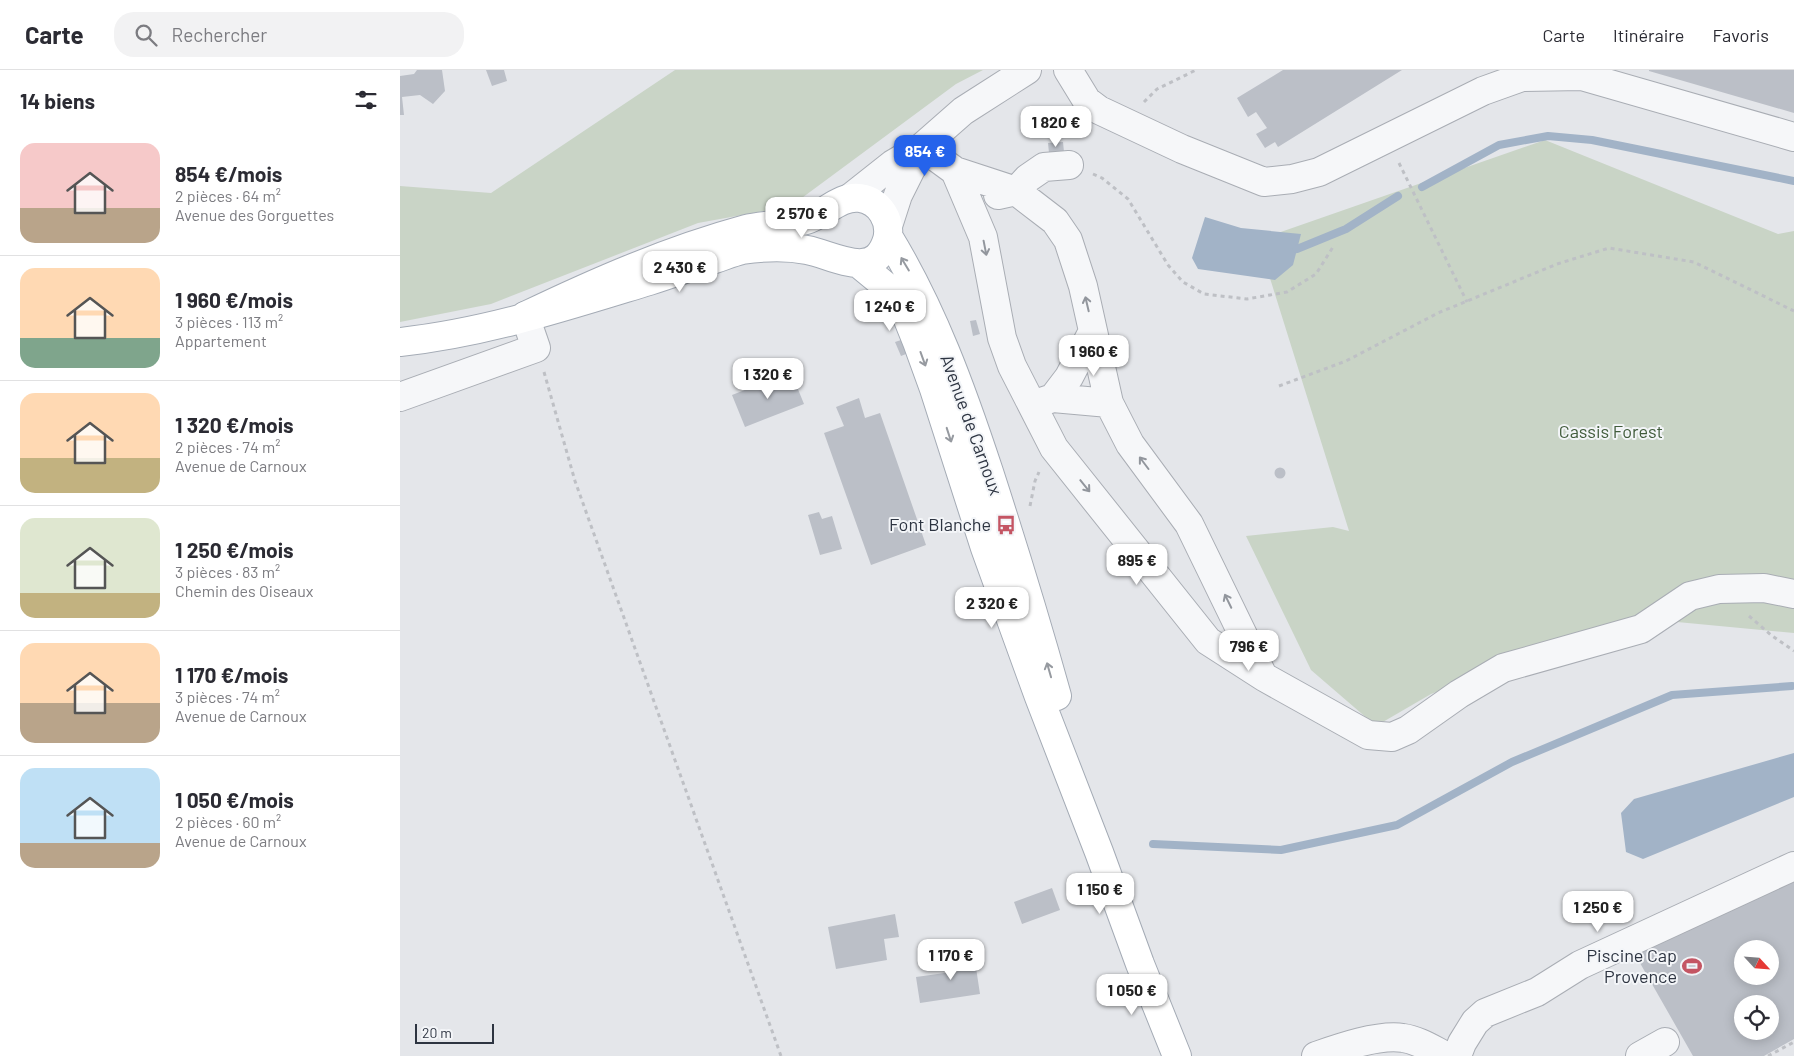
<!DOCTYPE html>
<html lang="fr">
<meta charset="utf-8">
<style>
:root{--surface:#fff;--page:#f2f2f3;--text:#2b2b33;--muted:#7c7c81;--line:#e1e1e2;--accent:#2563eb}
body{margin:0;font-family:Barlow,sans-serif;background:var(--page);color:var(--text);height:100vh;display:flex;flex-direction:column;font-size:19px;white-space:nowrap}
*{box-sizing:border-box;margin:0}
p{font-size:16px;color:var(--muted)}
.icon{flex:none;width:28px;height:28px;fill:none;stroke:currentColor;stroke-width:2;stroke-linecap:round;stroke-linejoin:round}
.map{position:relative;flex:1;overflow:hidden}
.details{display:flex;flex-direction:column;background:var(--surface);width:400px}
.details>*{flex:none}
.needle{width:32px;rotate:116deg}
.fabs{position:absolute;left:1334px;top:870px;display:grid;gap:10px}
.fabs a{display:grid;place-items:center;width:45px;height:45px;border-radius:50%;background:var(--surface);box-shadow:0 2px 12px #0003;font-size:25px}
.scale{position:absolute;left:15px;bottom:12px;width:79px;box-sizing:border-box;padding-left:5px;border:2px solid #2d3441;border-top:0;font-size:14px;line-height:18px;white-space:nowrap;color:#2d3441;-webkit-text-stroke:4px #f3f5f8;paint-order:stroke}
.price{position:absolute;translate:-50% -42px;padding:0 11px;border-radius:10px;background:#fff;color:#222;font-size:16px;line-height:32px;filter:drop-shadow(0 1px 2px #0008)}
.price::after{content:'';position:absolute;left:50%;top:30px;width:15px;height:11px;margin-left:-8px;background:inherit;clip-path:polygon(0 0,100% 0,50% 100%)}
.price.selected{background:var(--accent);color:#fff}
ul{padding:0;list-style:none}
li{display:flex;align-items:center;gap:15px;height:125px;padding:0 20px}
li+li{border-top:1px solid var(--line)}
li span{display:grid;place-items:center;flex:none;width:140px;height:100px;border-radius:15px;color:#555}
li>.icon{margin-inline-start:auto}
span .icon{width:60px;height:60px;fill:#fffc;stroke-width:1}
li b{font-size:21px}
h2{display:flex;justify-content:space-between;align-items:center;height:60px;padding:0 20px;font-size:21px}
header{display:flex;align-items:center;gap:30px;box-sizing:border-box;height:70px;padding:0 25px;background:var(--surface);border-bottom:1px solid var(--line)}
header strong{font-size:24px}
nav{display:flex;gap:28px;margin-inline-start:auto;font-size:18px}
.search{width:350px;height:45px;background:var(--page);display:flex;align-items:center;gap:12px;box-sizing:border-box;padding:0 18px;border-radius:20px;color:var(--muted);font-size:19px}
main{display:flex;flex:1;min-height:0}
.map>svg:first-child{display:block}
.green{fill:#c9d4c6}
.water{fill:#a2b3c7}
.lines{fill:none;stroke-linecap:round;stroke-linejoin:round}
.stream{stroke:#a2b3c7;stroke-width:8}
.building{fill:#bbbfc7;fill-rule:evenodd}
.minor-casing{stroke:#a9adb4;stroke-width:30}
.major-casing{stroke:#a4abb5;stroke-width:30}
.path{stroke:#bec0c5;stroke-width:3;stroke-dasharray:4 4;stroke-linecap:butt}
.minor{stroke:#f6f7f9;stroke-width:28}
.major{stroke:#fff;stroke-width:28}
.oneway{stroke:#92969d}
.oneway2{stroke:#969aa0}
.labels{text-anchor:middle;stroke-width:4;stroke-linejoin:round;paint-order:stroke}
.street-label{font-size:18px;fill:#2d3441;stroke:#f3f5f8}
.park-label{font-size:18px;fill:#415c3b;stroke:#f3f5f8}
.poi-label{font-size:18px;fill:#2d3441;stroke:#f3f5f8;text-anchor:end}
</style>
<header>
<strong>Carte</strong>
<div class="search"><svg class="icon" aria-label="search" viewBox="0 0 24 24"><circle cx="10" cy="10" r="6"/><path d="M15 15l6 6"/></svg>Rechercher</div>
<nav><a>Carte</a><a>Itinéraire</a><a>Favoris</a></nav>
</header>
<main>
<section class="details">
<h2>14 biens<svg class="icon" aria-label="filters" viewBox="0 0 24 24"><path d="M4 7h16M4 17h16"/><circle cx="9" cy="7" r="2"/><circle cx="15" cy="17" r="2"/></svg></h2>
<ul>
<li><span style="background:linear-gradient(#f6c9c9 65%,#b9a48a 0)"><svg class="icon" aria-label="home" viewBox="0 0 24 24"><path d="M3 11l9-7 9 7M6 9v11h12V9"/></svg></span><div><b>854 €/mois</b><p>2 pièces · 64 m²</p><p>Avenue des Gorguettes</p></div></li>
<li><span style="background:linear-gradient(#ffd9b3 70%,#7fa58c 0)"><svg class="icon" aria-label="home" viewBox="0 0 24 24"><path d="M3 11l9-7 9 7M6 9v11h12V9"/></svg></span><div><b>1 960 €/mois</b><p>3 pièces · 113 m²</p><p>Appartement</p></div></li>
<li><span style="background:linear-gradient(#ffd9b3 65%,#c2b280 0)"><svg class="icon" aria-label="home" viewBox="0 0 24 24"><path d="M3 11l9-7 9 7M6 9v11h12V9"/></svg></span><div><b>1 320 €/mois</b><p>2 pièces · 74 m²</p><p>Avenue de Carnoux</p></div></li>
<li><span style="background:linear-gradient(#dfe7d0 75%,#c2b280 0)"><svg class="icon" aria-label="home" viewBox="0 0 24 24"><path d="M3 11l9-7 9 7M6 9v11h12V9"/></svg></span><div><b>1 250 €/mois</b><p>3 pièces · 83 m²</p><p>Chemin des Oiseaux</p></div></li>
<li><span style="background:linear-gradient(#ffd9b3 60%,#b9a48a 0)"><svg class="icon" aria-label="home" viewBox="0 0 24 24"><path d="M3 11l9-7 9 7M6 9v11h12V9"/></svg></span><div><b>1 170 €/mois</b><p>3 pièces · 74 m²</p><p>Avenue de Carnoux</p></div></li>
<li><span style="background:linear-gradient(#bfe0f5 75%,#b9a48a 0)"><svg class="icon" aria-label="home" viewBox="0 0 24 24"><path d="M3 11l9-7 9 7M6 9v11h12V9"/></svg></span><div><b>1 050 €/mois</b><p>2 pièces · 60 m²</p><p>Avenue de Carnoux</p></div></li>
</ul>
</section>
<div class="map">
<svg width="1394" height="986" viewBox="0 0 1394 986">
<rect width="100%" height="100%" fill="#e4e6ea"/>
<path class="green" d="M275 0H583L556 14 391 136 298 153 91 234 0 252V116L91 123Z
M1145 70 1378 164 1394 161V563L1235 548 1031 624 976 656 911 600 846 466 933 457 949 461 858 170Z"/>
<path class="water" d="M805 147 841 158 901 164 893 195 875 210 798 199 792 188Z
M1394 683V727L1243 789 1226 782 1221 743 1234 729Z"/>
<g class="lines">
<path class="stream" d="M1022 117 1099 75 1148 66 1192 70 1394 111
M897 179 946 159 998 126
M753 774 881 780 997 755 1112 692 1272 625 1392 616"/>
</g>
<path class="building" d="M17 0H42L45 21 33 34 20 25 2 27 4 45H0V6L14 4Z
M86 0H104L107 11 92 16Z
M883 0H1002L878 77 875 72 865 78 856 64 867 58 856 42 848 47 837 28Z
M1249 0H1394V43L1249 1Z
M663 72 664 82 649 83 648 73Z
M576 250 580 264 573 266 570 251Z
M501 270 506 284 501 286 495 272Z
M391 302 404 334 345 357 332 325Z
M459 328 465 348 480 343 526 475 471 495 424 363 444 356 436 337Z
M874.5 403a5.5 5.5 0 1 1 11 0a5.5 5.5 0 1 1-11 0Z
M419 442 422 449 432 446 442 479 420 485 408 445Z
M1394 806V969L1364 986H1293L1232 879ZM1342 879H1370V906H1342ZM1342 934H1370V961H1342Z
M652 818 660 840 622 854 614 832Z
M495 844 499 867 484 869 487 890 436 899 428 857Z
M573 878 580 924 520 933 516 907 559 901 556 881Z"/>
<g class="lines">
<defs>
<path id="minor" d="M627 0 563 41 522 77 555 101 616 121 655 151 668 170 683 216 709 333 730 374 789 454 863 606
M668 0 687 31 699 40 782 79 864 112 892 109 919 102 1083 21 1122 7 1182 6 1394 67
M555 101 583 167 602 268 612 296 654 378 808 571 864 607 968 665 992 667 1008 660 1059 624 1103 598 1241 559 1290 526 1319 519 1364 518 1394 524
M598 125 616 121 628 108 644 97 669 95
M450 128 493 94 522 77 498 125 488 156
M0 327 136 278 125 246
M653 328 669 307 693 261
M632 335 653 328 709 333
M916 986C939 978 979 964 1003 968 1018 970 1032 979 1046 986
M1057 986 1062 973 1075 952 1085 943 1137 922 1180 895 1394 796
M1240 986 1265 972"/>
<path id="major" d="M488 166C533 240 562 320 589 402 613 476 636 551 657 626
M459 194 493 222 501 232 517 272 534 319 585 478 639 627 699 782 740 894 777 986
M0 272C85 263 167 236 249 211 271 204 293 196 315 189 324 186 333 182 342 180 362 177 387 176 407 180 434 185 474 212 487 170 492 151 480 131 460 128 440 125 424 145 406 150 386 156 365 154 346 159 269 180 196 212 125 246"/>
</defs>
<use href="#minor" class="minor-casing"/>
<use href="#major" class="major-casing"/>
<path class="path" d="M744 32 757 19 796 0
M999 93 1067 232
M693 104 702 108 728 129 768 195 783 212 804 224 847 229 887 222 916 204 933 177
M144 302 175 411 381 986
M879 316 946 291 1038 243 1157 194 1209 178 1294 192 1394 241
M630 436 635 411 639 402
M1349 546 1371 565 1394 581
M1368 986 1394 972"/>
<use href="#minor" class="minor"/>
<use href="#major" class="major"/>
</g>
<defs><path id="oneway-shaft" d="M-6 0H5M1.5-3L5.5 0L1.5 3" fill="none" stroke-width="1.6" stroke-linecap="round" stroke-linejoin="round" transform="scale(1.25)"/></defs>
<g class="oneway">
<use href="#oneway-shaft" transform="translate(585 178) rotate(79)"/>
<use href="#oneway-shaft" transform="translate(687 234) rotate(-103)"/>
<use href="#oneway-shaft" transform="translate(744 393) rotate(-127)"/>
<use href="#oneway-shaft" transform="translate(685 416) rotate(51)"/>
<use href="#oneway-shaft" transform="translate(828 531) rotate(-116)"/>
</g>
<g class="oneway2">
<use href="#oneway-shaft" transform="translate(505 194) rotate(-121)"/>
<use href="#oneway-shaft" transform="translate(523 289) rotate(70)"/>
<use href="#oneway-shaft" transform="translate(549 365) rotate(72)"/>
<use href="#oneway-shaft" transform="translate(649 600) rotate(-106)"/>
</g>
<defs>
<symbol id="bus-bare" viewBox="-9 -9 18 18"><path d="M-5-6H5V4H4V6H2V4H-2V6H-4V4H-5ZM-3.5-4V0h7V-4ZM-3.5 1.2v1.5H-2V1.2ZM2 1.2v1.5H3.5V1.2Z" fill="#c45563" stroke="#f3f5f8" stroke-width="2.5" paint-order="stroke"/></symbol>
<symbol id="stadium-bare" viewBox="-9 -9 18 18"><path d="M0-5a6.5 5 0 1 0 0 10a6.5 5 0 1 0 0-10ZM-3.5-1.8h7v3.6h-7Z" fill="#c45563" stroke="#f3f5f8" stroke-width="2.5" paint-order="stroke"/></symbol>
</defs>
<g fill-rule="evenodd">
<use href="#bus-bare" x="592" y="441" width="28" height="28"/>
<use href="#stadium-bare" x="1278" y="882" width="28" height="28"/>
</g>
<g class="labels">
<g class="street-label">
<text transform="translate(571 355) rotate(70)" y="6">Avenue de Carnoux</text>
</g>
<g class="park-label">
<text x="1211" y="368">Cassis Forest</text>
</g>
<g class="poi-label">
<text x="591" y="461">Font Blanche</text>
<text x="1277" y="892">Piscine Cap<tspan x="1277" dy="21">Provence</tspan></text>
</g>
</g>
</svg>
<div class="fabs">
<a><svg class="needle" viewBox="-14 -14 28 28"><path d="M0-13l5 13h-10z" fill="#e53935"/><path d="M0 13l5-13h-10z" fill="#7c7c81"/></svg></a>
<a><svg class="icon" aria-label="locate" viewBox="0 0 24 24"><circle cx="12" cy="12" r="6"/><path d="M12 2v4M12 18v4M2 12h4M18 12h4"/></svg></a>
</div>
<div class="scale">20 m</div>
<b class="price" style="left:656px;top:78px">1 820 €</b>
<b class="price selected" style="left:525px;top:107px">854 €</b>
<b class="price" style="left:402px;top:169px">2 570 €</b>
<b class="price" style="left:280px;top:223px">2 430 €</b>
<b class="price" style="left:490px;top:262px">1 240 €</b>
<b class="price" style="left:694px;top:307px">1 960 €</b>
<b class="price" style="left:368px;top:330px">1 320 €</b>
<b class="price" style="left:737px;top:516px">895 €</b>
<b class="price" style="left:592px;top:559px">2 320 €</b>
<b class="price" style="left:849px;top:602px">796 €</b>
<b class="price" style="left:700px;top:845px">1 150 €</b>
<b class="price" style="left:1198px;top:863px">1 250 €</b>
<b class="price" style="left:551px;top:911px">1 170 €</b>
<b class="price" style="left:732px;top:946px">1 050 €</b>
</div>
</main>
